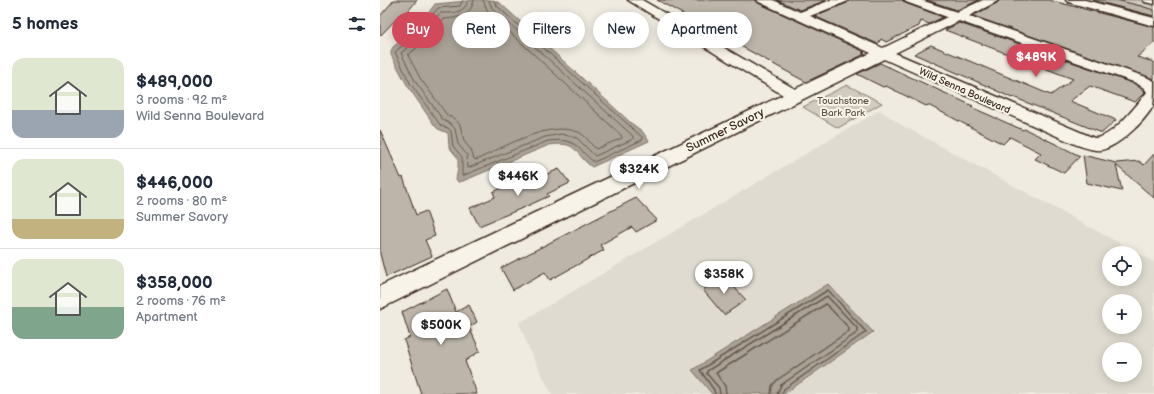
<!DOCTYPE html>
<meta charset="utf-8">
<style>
:root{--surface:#fff;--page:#f6f6f7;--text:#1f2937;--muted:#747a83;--line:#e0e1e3;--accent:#d1495b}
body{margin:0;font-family:"Balsamiq Sans",sans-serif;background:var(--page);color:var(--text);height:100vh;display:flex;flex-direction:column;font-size:15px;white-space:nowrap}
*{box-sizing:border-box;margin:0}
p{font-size:13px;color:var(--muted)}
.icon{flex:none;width:22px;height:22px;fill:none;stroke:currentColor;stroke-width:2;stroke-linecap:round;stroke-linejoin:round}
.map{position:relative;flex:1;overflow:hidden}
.details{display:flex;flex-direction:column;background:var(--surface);width:380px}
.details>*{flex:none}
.hud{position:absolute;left:12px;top:12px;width:380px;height:36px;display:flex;gap:8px}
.buttons{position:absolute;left:722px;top:246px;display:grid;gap:8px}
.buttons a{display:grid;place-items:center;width:40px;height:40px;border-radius:50%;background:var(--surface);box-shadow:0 2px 10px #0003;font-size:20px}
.price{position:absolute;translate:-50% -34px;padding:0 9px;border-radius:14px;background:#fff;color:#222;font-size:13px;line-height:26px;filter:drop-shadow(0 1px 2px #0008)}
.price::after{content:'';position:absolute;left:50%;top:24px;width:12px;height:9px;margin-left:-6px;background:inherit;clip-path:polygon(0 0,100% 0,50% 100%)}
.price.on{background:var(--accent);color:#fff}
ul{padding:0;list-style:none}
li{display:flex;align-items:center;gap:12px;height:100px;padding:0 12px}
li+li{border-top:1px solid var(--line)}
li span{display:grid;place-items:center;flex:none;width:112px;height:80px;border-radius:12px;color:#555}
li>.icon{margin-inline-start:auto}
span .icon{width:48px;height:48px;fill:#fffc;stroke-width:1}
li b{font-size:17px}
h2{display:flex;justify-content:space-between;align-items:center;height:48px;padding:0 12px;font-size:17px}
.chip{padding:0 14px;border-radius:18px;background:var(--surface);box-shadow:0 2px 10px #0003;font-size:14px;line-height:36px}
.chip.on{background:var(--accent);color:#fff}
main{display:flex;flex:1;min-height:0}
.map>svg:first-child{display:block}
.built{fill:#e0dbd0;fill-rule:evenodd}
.green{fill:#d1cbc0;stroke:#867a6f}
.water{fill:#aaa296;stroke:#7e7266}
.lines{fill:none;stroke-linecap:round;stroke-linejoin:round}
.shore-far1{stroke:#675a4e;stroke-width:1}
.shore{stroke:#675a4e;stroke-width:1.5}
.building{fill:#bdb5aa;stroke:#3b2a1e}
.minor-casing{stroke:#3b2a1e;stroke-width:3}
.minor{fill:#f7f3e8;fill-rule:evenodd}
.labels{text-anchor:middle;stroke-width:4;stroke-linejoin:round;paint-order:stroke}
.far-street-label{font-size:10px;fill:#3b2a1e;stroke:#f7f3e8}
.far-park-label{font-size:10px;fill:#605246;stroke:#f7f3e8}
.street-label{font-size:12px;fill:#3b2a1e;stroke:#f7f3e8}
</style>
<main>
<section class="details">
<h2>5 homes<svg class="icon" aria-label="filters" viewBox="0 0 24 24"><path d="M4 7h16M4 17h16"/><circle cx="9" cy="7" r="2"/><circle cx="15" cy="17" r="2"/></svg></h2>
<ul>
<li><span style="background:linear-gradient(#dfe7d0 65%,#9aa5b1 0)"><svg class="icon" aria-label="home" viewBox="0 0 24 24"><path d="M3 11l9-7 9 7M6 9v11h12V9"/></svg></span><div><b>$489,000</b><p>3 rooms · 92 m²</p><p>Wild Senna Boulevard</p></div></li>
<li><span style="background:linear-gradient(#dfe7d0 75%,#c2b280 0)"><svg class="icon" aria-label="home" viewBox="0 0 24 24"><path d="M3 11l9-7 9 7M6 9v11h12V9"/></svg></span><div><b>$446,000</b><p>2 rooms · 80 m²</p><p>Summer Savory</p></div></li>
<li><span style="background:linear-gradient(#dfe7d0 60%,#7fa58c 0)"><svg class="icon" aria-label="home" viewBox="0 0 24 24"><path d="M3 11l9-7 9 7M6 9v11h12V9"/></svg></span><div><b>$358,000</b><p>2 rooms · 76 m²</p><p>Apartment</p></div></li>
</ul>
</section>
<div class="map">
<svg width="774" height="394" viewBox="0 0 774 394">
<rect width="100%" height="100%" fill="#efebe0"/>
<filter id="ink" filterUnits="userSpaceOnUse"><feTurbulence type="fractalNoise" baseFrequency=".025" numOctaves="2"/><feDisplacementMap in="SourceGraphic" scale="8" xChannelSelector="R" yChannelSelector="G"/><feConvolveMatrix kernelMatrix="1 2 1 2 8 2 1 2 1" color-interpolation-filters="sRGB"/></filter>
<g filter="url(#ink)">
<path class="built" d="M500 110 518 123 774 262V394H404L493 332 313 370 332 394H172L151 354 139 323ZM729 253H755V279H729ZM729 301H755V327H729ZM729 349H755V375H729Z"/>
<path class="green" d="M699 0H763L774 3V21Z
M467 85 502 103 458 128 423 107Z"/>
<path class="water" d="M97 0H112L120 3 251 123 262 131 269 141 212 167C192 152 199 141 169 145L83 181 78 182 76 179 78 169V158L69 147 68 133 58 129 55 126 27 85 11 55V51L13 47C29 34 43 21 55 4Z
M448 284 493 332 404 394H332L312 370Z"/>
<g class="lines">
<path class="shore-far1" d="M83 0 80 6 58 8 38 32 15 52 30 83 61 126 68 128 71 131 73 146 82 157V176L168 141C197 138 194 146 214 162L262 140 263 138 116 5 114 0
M88 0C85 14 72 13 60 13L41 36 21 53 35 81 63 120 71 124 75 129 78 144 87 155 88 168 165 137 181 134 197 138 215 156 253 139V136L112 8 109 0
M94 0C91 16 78 18 64 19L46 40 28 55 40 78 67 115 75 119 80 125 84 141 91 150 94 159 96 160C122 148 169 120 198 132 206 135 210 144 216 149L242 138 241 135 108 12 103 0"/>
<path class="shore" d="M335 394 334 390 320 370 448 290 486 332 404 389 402 394
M340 394 339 388 327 374V371L447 296 478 329V332L401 385 397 394
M346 394 345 386 336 373 446 304 469 328V331L397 380 392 386 391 394"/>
</g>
<path class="building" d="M14 0H37L25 15H20L0 36V16Z
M277 0H376L378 3 485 52 482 53 485 54 426 82Z
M397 0H447L420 10Z
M470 0H522L525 3 563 17 549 24 541 21 539 26 506 42 501 39 498 44 434 16 467 3Z
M546 0H599L577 10Z
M620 0H669L774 27V43L757 57 774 62V79L593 16 617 3Z
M712 0H736L761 6 774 10V16Z
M579 23 755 84 765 92 755 102 710 86 690 101 736 120 722 133 633 97 632 98 615 90H616L534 54 551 45 671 95 693 79 565 30Z
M500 63 593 106 591 107 643 130 645 129 700 156 684 173 655 159 661 153 630 137 623 144 548 105 546 106 506 86 503 87 477 74Z
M0 130 21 178 23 177 36 215 46 211 55 236 45 240 52 256 6 277 0 254Z
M774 154V198L736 165 742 191 707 183 703 155 736 163 759 161 764 165Z
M179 169 190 183 167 194 169 196 145 207 99 226 90 208 115 197 113 192 131 184 134 188Z
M256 198 277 220 256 232 252 227 220 245 224 250 170 280 165 272 133 290 121 268Z
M344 276 366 300 344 315 323 290Z
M67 289 76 312 89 305 97 322 89 327 100 351 85 361 97 394H41L24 340 30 337 22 312Z"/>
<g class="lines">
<defs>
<path id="minor" d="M248 0H262L415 89 491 53 379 2 377 0H393L420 12 451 0H468L466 2 430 16 503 48 567 17 526 2 524 0H541L577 12 603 0H618L616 2 589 16 766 77 774 81C774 88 774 100 773 106 765 121 738 147 721 150 713 151 704 147 697 145L504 59 0 309V286L403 95ZM579 21 756 83 764 88 767 92C758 104 730 140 714 138L515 53Z
M686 0H705L774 18V26L688 2Z
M763 0H774V4L765 2Z"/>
</defs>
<use href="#minor" class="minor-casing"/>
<use href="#minor" class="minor"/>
</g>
</g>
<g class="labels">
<g class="far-street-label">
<text transform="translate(585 90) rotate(24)" y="4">Wild Senna Boulevard</text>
</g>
<g class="far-park-label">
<text x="463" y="104">Touchstone<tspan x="463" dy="12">Bark Park</tspan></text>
</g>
<g class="street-label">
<text transform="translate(345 130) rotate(-26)" y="4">Summer Savory</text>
</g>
</g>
</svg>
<div class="buttons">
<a><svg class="icon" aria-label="locate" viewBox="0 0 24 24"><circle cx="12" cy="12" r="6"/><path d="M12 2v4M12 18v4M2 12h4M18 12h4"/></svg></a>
<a>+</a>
<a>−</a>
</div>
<b class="price on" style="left:656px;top:78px">$489K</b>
<b class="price" style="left:259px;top:190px">$324K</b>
<b class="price" style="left:138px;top:197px">$446K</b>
<b class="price" style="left:344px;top:295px">$358K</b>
<b class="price" style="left:61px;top:346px">$500K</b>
<div class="hud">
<a class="chip on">Buy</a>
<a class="chip">Rent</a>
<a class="chip">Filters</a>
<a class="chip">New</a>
<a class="chip">Apartment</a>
</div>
</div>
</main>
